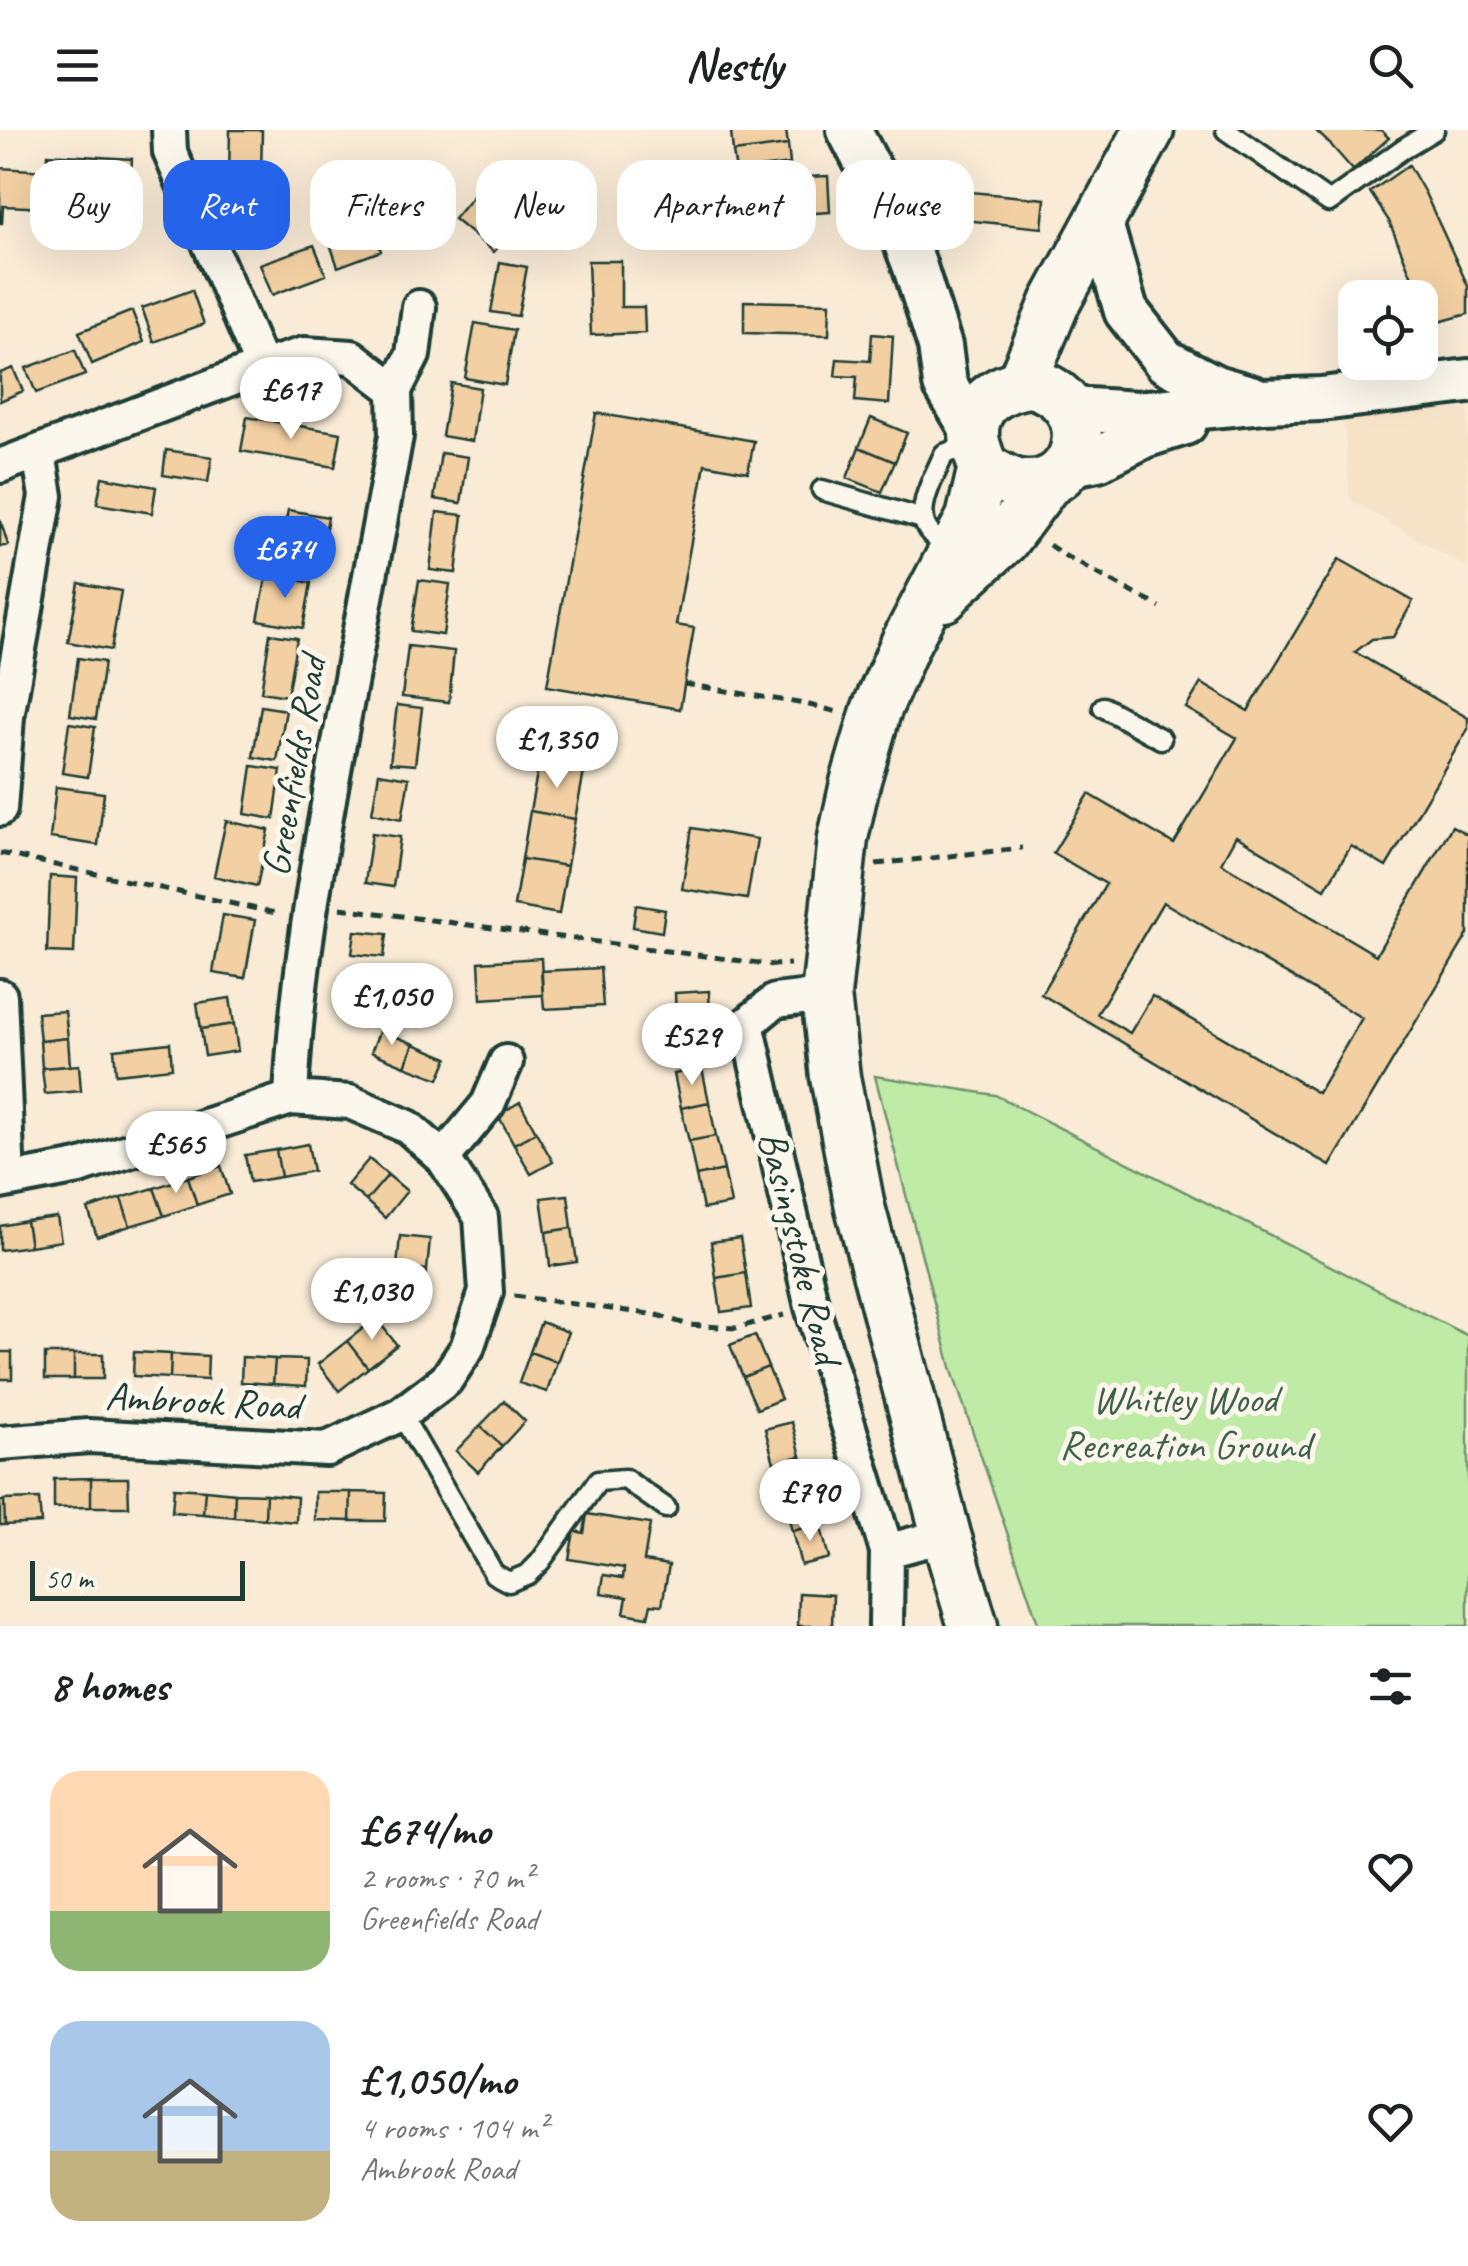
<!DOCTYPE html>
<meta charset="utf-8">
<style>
:root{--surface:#fff;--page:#f2f2f2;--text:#202124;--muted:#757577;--accent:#2563eb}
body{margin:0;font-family:Caveat,sans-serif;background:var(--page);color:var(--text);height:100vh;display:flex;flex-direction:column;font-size:38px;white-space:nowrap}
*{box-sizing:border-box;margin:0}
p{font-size:32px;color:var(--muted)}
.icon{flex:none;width:55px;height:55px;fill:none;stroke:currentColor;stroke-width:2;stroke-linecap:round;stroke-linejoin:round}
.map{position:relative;height:1496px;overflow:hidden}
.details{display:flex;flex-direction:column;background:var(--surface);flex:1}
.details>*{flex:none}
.top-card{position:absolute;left:30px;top:30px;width:1410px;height:90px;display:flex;gap:20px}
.controls{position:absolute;left:1338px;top:150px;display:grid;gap:20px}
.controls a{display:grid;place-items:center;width:100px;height:100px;border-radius:20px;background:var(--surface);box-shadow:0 10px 40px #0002;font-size:50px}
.scale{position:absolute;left:30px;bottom:25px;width:215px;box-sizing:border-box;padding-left:10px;border:5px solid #1f3d34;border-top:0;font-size:28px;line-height:35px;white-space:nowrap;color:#1f3d34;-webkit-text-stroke:8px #fbf7ec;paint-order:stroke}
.price{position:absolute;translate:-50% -85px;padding:0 22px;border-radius:35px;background:#fff;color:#222;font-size:32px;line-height:65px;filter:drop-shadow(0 2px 5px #0008)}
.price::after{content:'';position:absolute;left:50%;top:60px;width:30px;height:22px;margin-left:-15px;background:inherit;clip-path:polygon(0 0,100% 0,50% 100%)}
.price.selected{background:var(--accent);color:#fff}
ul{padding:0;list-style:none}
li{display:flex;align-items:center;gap:30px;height:250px;padding:0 50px}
li span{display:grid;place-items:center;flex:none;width:280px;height:200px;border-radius:30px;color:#555}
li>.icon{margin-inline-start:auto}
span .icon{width:120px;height:120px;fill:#fffc;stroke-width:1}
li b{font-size:42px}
h2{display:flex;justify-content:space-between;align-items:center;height:120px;padding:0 50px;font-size:42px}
.tag{padding:0 35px;border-radius:30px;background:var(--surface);box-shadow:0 10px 40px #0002;font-size:35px;line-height:90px}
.tag.selected{background:var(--accent);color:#fff}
header{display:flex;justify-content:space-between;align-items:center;height:130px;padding:0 50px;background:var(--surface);font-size:45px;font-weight:600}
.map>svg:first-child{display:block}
.built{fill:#f7e3c7}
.green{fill:#c0eba7;stroke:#70946e;stroke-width:2.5}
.building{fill:#f3d0a3;stroke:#1f3d34;stroke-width:2.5;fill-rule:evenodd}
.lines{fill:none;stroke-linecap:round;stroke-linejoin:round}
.service-casing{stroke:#1f3d34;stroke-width:25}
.minor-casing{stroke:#1f3d34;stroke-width:40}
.tertiary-casing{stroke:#1f3d34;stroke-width:50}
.secondary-casing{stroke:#1f3d34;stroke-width:55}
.path{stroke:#1f3d34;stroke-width:5;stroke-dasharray:10 8;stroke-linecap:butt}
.service{stroke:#fbf7ec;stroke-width:18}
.minor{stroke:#fbf7ec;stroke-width:32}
.tertiary{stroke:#fbf7ec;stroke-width:42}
.secondary{stroke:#fbf7ec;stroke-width:48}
.labels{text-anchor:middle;stroke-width:10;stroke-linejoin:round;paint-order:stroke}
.street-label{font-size:40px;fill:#1f3d34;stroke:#fbf7ec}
.park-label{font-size:40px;fill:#3f604b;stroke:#fbf7ec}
</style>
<header><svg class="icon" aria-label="menu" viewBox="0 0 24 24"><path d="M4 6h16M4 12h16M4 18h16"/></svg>Nestly<svg class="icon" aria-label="search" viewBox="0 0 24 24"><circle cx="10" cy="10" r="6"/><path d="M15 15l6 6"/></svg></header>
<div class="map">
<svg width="1468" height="1496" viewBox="0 0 1468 1496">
<rect width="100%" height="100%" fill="#f9ebd6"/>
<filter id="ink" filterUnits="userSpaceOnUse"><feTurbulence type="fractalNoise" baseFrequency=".01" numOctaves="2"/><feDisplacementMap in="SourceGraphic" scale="20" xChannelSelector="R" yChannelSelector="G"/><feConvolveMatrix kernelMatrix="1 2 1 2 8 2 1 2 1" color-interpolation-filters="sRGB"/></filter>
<g filter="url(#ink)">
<path class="built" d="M1468 278V438L1350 370 1344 289Z"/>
<path class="green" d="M875 946 995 965 1468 1206V1496H1039L952 1241Z"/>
<path class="building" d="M230 0H262L261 47H229Z
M751 0H786L788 15 733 22 731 2Z
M1315 0H1381L1389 8 1353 40 1331 15Z
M788 15 790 34 736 41 733 22Z
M48 24 132 29 129 71 51 66 50 78 3 76 2 93H0V38L47 41Z
M1409 35 1425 63 1468 156V184L1428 195 1418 162 1389 91 1370 62Z
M828 46 830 82 784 85 782 48Z
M432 54 441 82 391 99 381 72Z
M928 58 1045 69 1042 98 925 86Z
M474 65 514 98 494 122 454 89Z
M371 93 381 121 338 137 328 108Z
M314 115 326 145 272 165 260 134Z
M588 131H621V177H644L645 203 591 205Z
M500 132 527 137 518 186 491 182Z
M192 160 204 194 154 212 142 178Z
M744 171 830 173 829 205 744 203Z
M132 181 144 212 92 234 79 202Z
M475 193 514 200 505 255 465 248Z
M872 204 893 206 889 274 855 271 857 247 835 246 837 229 870 231Z
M75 220 85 245 36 263 26 238Z
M13 238 23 261 0 271V243Z
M451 253 480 258 472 311 442 306Z
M596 283 754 311 748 342 705 334 676 495 694 498 680 579 547 556Z
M247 287 341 303 335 337 241 321Z
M871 288 907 303 895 332 859 317Z
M859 317 895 332 882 362 847 348Z
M166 320 212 327 208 352 163 345Z
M441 323 468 327 461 373 434 369Z
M102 347 156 357 152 383 97 374Z
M288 380 328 387 319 435 279 428Z
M437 382 463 385 456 443 430 440Z
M0 389 8 415 0 417Z
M1339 429 1413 471 1393 507 1372 509 1355 522 1468 588V599L1386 737 1351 716 1325 759 1236 706 1221 733 1376 825 1452 696 1468 705V804L1330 1036 1041 864 1106 754 1053 723 1089 664 1174 714 1237 608 1186 578 1201 553 1248 581ZM1163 772 1362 888 1318 963 1152 866 1130 903 1097 884Z
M267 444 311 453 303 498 258 490Z
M419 450 450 454 443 505 411 501Z
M79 453 121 461 111 520 68 512Z
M270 504 297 508 287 566 261 562Z
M408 516 454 521 449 572 402 567Z
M78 528 104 532 96 589 70 585Z
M397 575 422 578 415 635 390 633Z
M261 576 286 580 277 631 253 627Z
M69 593 95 597 88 647 62 643Z
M539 633 584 642 575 689 530 681Z
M252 636 281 640 274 689 245 684Z
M379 643 409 648 402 689 372 683Z
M56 657 104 663 98 715 50 708Z
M530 681 575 689 567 736 522 729Z
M226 691 269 700 257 756 214 746Z
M692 698 757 709 747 769 682 759Z
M372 703 400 707 393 757 365 753Z
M522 729 567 736 559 784 514 776Z
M50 746 77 748 74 823 47 822Z
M636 775 665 780 662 802 633 797Z
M223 785 255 790 245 848 213 843Z
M355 801 387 804 384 827 352 824Z
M541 828 543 865 481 869 479 832Z
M600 838 603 876 544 879 541 841Z
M709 861 710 892 676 893 675 863Z
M230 868 234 894 201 899 197 873Z
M65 881 68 908 40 911 37 883Z
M710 892 711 923 677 924 676 893Z
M234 894 238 921 205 926 201 899Z
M380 900 414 914 405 936 371 922Z
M68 908 70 936 42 938 40 911Z
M170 913 172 938 116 944 114 919Z
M414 914 448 928 439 949 405 936Z
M79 935 81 961 45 964 42 938Z
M702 938 709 972 681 978 674 944Z
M520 972 536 1002 514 1014 498 985Z
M709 972 716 1006 689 1011 681 978Z
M536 1002 553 1032 531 1044 514 1014Z
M716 1006 724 1040 696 1046 689 1011Z
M308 1014 313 1041 281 1047 276 1020Z
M276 1020 281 1047 250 1052 245 1025Z
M369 1029 388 1045 366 1071 347 1055Z
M221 1036 230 1064 197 1075 188 1047Z
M724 1040 731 1074 703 1079 696 1046Z
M388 1045 407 1061 385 1088 366 1071Z
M188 1047 197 1075 164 1086 154 1058Z
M154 1058 164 1086 130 1096 121 1068Z
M568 1065 572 1098 546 1102 541 1068Z
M121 1068 130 1096 97 1107 88 1079Z
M57 1087 61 1111 30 1116 26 1091Z
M26 1091 30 1116 0 1120V1096Z
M572 1098 577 1132 550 1136 546 1102Z
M400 1106 430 1109 427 1140 397 1137Z
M740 1108 746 1143 716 1148 711 1112Z
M397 1137 427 1140 424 1171 394 1168Z
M746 1143 751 1178 721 1182 716 1148Z
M376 1188 397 1215 368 1238 347 1211Z
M541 1192 568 1202 557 1232 530 1222Z
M755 1205 768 1237 743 1247 730 1215Z
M347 1211 368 1238 339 1261 318 1234Z
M0 1222H12V1249H0Z
M134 1222 171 1224 170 1248 133 1246Z
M530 1222 557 1232 547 1262 519 1253Z
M45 1224H74V1249H45Z
M74 1224H103V1249H74Z
M171 1224 208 1226 207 1250 170 1248Z
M242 1227 275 1229 273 1254 241 1252Z
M275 1229 307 1230 306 1256 273 1254Z
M768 1237 781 1269 757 1279 743 1247Z
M504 1271 525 1291 502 1316 480 1296Z
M792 1292 801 1326 774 1333 765 1299Z
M480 1296 502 1316 478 1342 456 1321Z
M801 1326 810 1360 783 1367 774 1333Z
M91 1348H128L129 1377H91Z
M91 1348V1377L54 1378V1349Z
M174 1358 205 1360 203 1384 172 1382Z
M205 1360 235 1363 234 1387 203 1384Z
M810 1360 820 1394 792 1401 783 1367Z
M315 1362H351L350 1391 315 1390Z
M351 1362 386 1363 385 1391H350Z
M235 1363 266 1364 265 1389 234 1387Z
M266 1364 297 1367 296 1392 265 1389Z
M39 1369 41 1393 5 1395 4 1370Z
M4 1370 5 1395H0V1371Z
M587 1384 650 1394 644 1431 669 1435 662 1475 651 1474 648 1487 624 1483 627 1467 601 1463 604 1445 623 1448 624 1438 569 1429 574 1401 584 1403Z
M820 1394 829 1428 801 1435 792 1401Z
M799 1463 833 1465 832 1496H798Z"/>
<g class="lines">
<defs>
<path id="service" d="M1226 0 1329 72 1404 18 1434 0
M822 360 923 389
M954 420C945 414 934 409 928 400 914 379 935 345 944 324L972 314
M1103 577 1161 609
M401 1284 494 1444 509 1452 528 1444 540 1432 598 1351 625 1349 666 1378"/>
<path id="minor" d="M169 0 170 22 262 237
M395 260 413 225 419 177
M0 336 262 237 304 224 352 227 395 260 396 306C377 409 358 511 339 613 318 730 296 849 291 968
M0 679 7 587 46 366 39 323
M826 865 775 871 747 894 812 1177 887 1421 886 1496
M0 866 8 1050
M443 1028 488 974 506 932
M0 1052 79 1037 291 968 350 972 408 997 443 1028 481 1087 486 1162 467 1218 446 1250 401 1284 327 1319 89 1306 0 1313
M887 1421 946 1405"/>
<path id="tertiary" d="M849 0 899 96 914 134 940 216 945 254 973 301
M1100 90 1126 181 1165 231 1215 257 1253 268
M1071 279 1138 283 1263 271 1321 269 1468 251
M1067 335 1098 329 1144 306 1185 293"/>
<path id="secondary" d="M1031 253C1101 271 1084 358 1026 355 1010 354 996 345 983 337 980 327 974 315 974 304 973 271 1003 256 1031 253Z
M1021 254 1055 173 1149 0
M944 467 954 455 1004 410 1048 351
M973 1496 946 1405 860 1077 835 947 826 865 843 708 855 653 876 581 906 512 971 388 983 337"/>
</defs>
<use href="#service" class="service-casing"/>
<use href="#minor" class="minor-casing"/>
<use href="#tertiary" class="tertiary-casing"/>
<use href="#secondary" class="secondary-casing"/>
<path class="path" d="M1049 415 1067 427 1160 477
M684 554 805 574 838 582
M0 723 280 784
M876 734 1022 718
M340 778 773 835 790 834
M514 1166 657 1185 689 1195 736 1198 784 1185"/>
<use href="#service" class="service"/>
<use href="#minor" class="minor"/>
<use href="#tertiary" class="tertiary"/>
<use href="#secondary" class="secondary"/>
</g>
</g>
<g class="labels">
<g class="street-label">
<text transform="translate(293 636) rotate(-80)" y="14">Greenfields Road</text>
<text transform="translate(801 1117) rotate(76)" y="14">Basingstoke Road</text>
<text transform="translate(203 1270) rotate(3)" y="14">Ambrook Road</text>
</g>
<g class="park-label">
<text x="1185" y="1282">Whitley Wood<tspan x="1185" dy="46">Recreation Ground</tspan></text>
</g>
</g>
</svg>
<div class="controls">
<a><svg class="icon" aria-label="locate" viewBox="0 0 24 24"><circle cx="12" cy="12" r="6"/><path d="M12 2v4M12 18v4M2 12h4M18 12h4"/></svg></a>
</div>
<div class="scale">50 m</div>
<b class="price" style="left:291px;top:312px">£617</b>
<b class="price selected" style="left:285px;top:471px">£674</b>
<b class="price" style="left:557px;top:661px">£1,350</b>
<b class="price" style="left:392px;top:918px">£1,050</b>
<b class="price" style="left:692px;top:958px">£529</b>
<b class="price" style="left:176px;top:1066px">£565</b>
<b class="price" style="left:372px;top:1213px">£1,030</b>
<b class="price" style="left:810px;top:1414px">£790</b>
<div class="top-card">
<a class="tag">Buy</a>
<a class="tag selected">Rent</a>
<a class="tag">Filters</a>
<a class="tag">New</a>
<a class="tag">Apartment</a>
<a class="tag">House</a>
</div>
</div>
<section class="details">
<h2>8 homes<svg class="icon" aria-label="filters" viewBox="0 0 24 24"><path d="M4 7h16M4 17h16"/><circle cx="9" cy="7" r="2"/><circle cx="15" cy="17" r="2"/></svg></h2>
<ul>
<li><span style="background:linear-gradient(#ffd9b3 70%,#8fb573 0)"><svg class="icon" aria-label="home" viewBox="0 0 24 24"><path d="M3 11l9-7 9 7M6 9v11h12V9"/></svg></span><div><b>£674/mo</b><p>2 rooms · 70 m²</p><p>Greenfields Road</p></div><svg class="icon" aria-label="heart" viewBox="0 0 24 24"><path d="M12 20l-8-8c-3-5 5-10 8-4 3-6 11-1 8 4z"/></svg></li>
<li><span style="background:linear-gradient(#a9c7e8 65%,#c2b280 0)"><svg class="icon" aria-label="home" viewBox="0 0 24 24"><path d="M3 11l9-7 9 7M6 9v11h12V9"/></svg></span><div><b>£1,050/mo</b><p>4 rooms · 104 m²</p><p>Ambrook Road</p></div><svg class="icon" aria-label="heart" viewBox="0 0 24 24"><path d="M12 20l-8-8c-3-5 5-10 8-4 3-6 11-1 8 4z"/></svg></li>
</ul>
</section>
